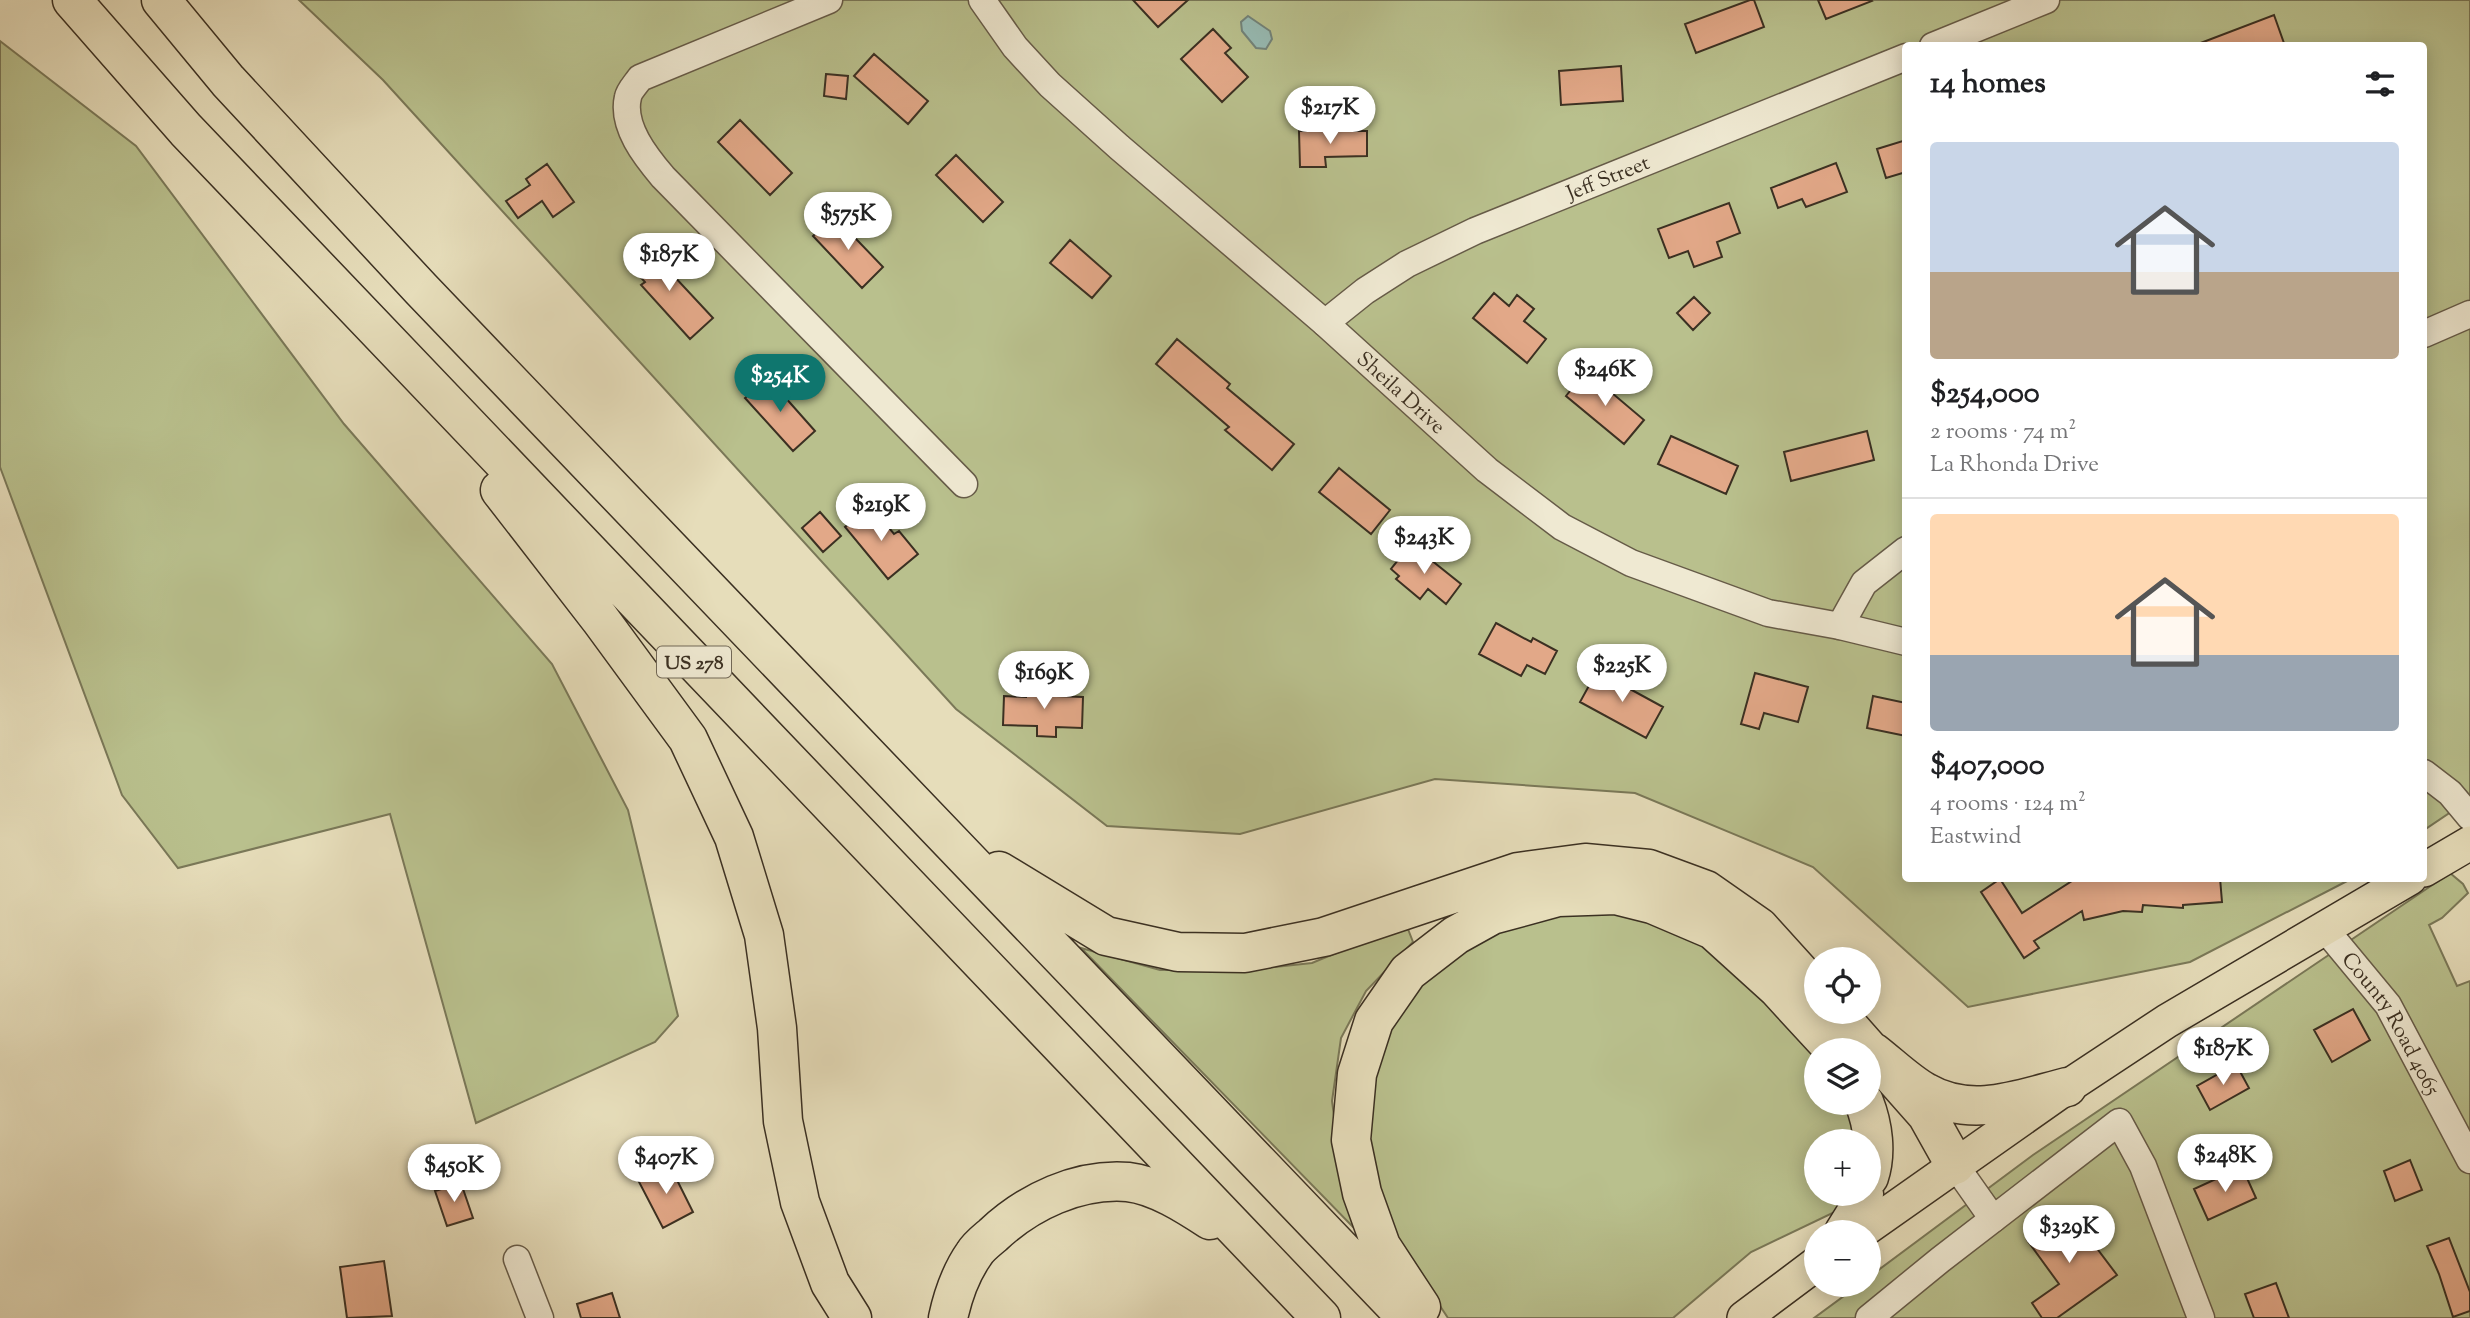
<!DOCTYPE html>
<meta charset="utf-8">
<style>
:root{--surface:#fff;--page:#f2f2f2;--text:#202124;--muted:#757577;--line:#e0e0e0;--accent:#0f766e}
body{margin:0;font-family:"Sorts Mill Goudy",serif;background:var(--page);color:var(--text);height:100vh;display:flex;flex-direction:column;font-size:26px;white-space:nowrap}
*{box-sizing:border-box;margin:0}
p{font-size:23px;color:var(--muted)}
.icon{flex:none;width:38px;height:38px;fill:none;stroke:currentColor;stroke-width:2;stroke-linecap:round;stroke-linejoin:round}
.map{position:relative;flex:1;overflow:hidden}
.panel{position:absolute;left:1902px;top:42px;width:525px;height:840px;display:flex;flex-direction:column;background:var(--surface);border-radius:7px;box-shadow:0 4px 18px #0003}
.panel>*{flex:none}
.buttons{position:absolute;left:1804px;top:947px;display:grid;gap:14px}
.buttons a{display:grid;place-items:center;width:77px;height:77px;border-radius:50%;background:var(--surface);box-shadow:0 4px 18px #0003;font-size:35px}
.price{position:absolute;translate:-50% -60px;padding:0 16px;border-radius:24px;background:#fff;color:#222;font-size:23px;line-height:46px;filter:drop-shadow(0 2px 4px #0008)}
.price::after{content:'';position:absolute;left:50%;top:42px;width:21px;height:16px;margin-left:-10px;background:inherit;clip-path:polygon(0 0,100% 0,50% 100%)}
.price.active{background:var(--accent);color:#fff}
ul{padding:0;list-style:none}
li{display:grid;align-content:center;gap:14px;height:371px;padding:0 28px}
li+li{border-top:2px solid var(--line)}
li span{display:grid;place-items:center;height:217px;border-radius:7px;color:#555}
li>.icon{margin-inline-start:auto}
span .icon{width:126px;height:126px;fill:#fffc;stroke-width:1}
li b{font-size:30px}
h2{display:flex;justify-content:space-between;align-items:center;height:84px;padding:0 28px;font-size:30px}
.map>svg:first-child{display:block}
.green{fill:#b9c08d;stroke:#7a7858;stroke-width:2}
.water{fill:#97bbb4;stroke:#72837a;stroke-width:2}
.building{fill:#e2a888;stroke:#3b3022;stroke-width:2}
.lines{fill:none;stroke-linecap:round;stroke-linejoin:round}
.minor-casing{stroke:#665b48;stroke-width:29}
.major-casing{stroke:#3b3022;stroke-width:36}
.highway-casing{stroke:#3b3022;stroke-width:41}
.minor{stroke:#efe9d2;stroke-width:26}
.major{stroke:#e6ddba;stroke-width:33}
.highway{stroke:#e6ddba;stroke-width:38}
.labels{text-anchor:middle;stroke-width:5;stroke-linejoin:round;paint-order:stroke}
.shield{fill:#efe9d2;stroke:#716857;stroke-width:2}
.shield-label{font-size:19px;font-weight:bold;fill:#3b3022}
.street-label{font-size:21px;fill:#3b3022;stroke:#efe9d2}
</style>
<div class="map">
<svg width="2470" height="1318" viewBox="0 0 2470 1318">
<rect width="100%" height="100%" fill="#e6ddba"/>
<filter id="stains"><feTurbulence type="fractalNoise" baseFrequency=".00286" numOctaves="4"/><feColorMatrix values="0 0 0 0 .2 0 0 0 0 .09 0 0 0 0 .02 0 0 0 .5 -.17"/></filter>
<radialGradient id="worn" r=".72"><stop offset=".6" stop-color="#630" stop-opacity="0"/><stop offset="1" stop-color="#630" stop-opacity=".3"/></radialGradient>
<path class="green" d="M299 0H2470V799L2424 830V46H1906V878L2351 879 2190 962 1968 1007 1813 867 1635 793 1435 779 1240 834 1107 826 956 709 383 80Z
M0 41 136 146 344 424 552 664 628 810 678 1016 655 1042 476 1123 390 814 178 868 122 795 0 467Z
M2450 873 2463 884 2468 893 2442 918 2429 925 2457 986 2470 981V1318H1814L1859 1285 1869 1284V1277L2033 1155Z
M1592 909 1670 920 1761 988 1816 1059V1102L1851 1103 1859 1141H1816V1194H1846L1841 1209 1751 1252 1673 1318H1448L1383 1220 1361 1138 1374 1051 1401 1002 1451 951 1522 918Z
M1406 924 1413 942 1366 991 1341 1038 1332 1101 1340 1161 1355 1229 1081 948 1160 970H1248L1312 963Z"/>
<path class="water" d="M1248 16 1270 31 1272 39 1266 49 1256 48 1242 31 1241 22Z
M1327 102H1358L1359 117H1327Z"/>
<path class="building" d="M1133 0H1188L1158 27Z
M1750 0H1754L1764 27 1696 53 1685 24Z
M1818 0H1871L1872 1 1826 19Z
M2274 15 2285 46H2198V44Z
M1213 29 1231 48 1225 53 1248 77 1222 102 1181 59Z
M874 54 928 101 908 124 854 76Z
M1621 66 1623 101 1561 105 1559 71Z
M826 74 848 76 846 99 824 96Z
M740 120 792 173 770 195 718 142Z
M1299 131H1367V156L1325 157 1326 167H1300Z
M1906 140V172L1886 178 1877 149Z
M956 155 1003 202 983 222 936 175Z
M1836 163 1847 192 1806 207 1802 199 1778 208 1771 188Z
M547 164 574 202 553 217 542 201 518 218 506 201 530 185 526 179Z
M1729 203 1740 233 1717 242 1722 257 1694 267 1688 251 1669 258 1658 229Z
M834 216 883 267 862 288 813 236Z
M1070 240 1111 276 1092 298 1050 263Z
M644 244 713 318 690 339 641 285 645 282 626 261Z
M1494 293 1509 306 1517 295 1534 309 1524 321 1546 339 1527 363 1473 318Z
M1694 297 1710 313 1693 330 1677 313Z
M1177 339 1230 384 1227 388 1294 444 1272 470 1225 430 1229 427 1156 364Z
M1586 371 1644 420 1624 444 1566 396Z
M768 378 815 431 793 451 745 398Z
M1867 431 1874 460 1791 481 1784 452Z
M1671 436 1738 466 1726 494 1658 464Z
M1339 468 1390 510 1371 534 1319 492Z
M871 506 894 534 899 531 918 554 888 579 845 527Z
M820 512 841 536 823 552 802 528Z
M1411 544 1461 584 1446 604 1428 589 1420 599 1396 579 1399 576 1391 569Z
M1496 623 1531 642 1533 638 1557 651 1545 674 1527 665 1521 676 1479 654Z
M1597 671 1663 707 1646 738 1580 702Z
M1755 673 1808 687 1798 722 1764 713 1759 729 1741 724Z
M1026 689 1058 690 1057 696 1083 697 1082 728 1056 727V737L1037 736V726L1003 725 1004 696 1026 697Z
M1873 696 1906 703V736L1867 728Z
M2085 878H2220L2222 902 2183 905V908L2143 905 2142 912 2123 911 2084 920 2082 911 2034 941 2039 948 2024 958 1981 892 2000 879 2022 913 2072 881Z
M2353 1009 2370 1040 2332 1062 2314 1030Z
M2236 1064 2249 1088 2210 1110 2197 1086Z
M2410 1160 2422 1190 2395 1201 2384 1171Z
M669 1164 693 1212 663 1228 638 1180Z
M2242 1167 2256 1198 2208 1220 2194 1189Z
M461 1183 473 1218 447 1226 435 1191Z
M2068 1210 2117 1275 2057 1318H2042L2032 1303 2059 1284 2027 1240Z
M2449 1238 2470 1292V1311L2453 1317 2439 1274 2427 1246Z
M384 1261 392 1316 347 1318 340 1267Z
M2276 1283 2289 1318H2254L2245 1294Z
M612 1293 620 1318H581L577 1304Z"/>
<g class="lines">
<defs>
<g id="minor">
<path d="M829 0 640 78C636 84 629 91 628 97 621 126 646 157 663 177L964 484"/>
<path id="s1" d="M982 0 1015 47 1050 85 1119 147 1325 323 1487 470 1562 527 1631 563 1768 613 1840 626 1906 642"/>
<path d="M1933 46 2046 0"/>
<path id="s2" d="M1325 323 1365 291 1407 264 1475 231 1906 57"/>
<path d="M2424 334 2470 314"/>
<path d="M1840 626 1864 583 1906 550"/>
<path d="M2424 773 2450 793 2470 817"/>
<path id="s3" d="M2325 929 2388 1005 2470 1160"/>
<path d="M1955 1165 1993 1219"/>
<path d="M517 1259 540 1318"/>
<path d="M1869 1318 1940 1260 2119 1122 2143 1166 2201 1318"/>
</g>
<path id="major" d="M2424 870 2470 843
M1861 1232 2067 1087 2167 1021 2410 878
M1744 1318 1816 1264"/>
<path id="highway" d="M72 0 186 130 1321 1318
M161 0 228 81 421 289 1407 1318
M500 490 600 619 688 739 734 837 764 935 777 1028 783 1121 800 1202 830 1283 852 1318
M999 871 1106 936 1178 952 1245 953 1324 937 1518 872 1585 863 1649 869 1706 890 1759 927 1816 990
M1836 1012 1927 1115 1955 1165
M1873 1052C1890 1065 1907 1082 1925 1092 1971 1119 2020 1099 2067 1087
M1864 1102C1873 1125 1877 1153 1869 1177
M1844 1232 1859 1208 1864 1194
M1421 1307 1381 1246 1362 1193 1351 1140 1357 1074 1374 1021 1408 972 1456 935 1492 915 1558 897 1616 895 1652 904 1713 930 1777 988 1834 1050
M948 1318C953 1295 960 1274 974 1254 978 1247 986 1241 993 1235 1028 1202 1078 1178 1128 1182 1156 1185 1187 1205 1210 1220"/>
</defs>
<use href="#minor" class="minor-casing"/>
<use href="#major" class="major-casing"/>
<use href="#highway" class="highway-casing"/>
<use href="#minor" class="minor"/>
<use href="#major" class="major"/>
<use href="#highway" class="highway"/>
</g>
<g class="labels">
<rect class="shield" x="657" y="646.5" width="74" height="31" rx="5"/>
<g class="shield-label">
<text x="694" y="669">US 278</text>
</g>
<g class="street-label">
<text dy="7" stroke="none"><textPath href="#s2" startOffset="320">Jeff Street</textPath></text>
<text dy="7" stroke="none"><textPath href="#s1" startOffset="576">Sheila Drive</textPath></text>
<text dy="7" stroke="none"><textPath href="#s3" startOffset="116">County Road 4065</textPath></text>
</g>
</g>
<rect width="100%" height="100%" filter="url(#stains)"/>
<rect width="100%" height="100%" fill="url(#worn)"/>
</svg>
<div class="buttons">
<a><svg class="icon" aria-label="locate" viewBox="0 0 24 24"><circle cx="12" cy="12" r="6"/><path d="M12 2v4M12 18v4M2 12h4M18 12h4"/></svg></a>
<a><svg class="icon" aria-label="layers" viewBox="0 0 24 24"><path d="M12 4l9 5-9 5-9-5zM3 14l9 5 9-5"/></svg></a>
<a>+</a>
<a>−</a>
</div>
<b class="price" style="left:1330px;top:146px">$217K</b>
<b class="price" style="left:848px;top:252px">$575K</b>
<b class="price" style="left:669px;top:293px">$187K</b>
<b class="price" style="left:1605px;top:408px">$246K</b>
<b class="price active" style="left:780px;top:414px">$254K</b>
<b class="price" style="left:881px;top:543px">$219K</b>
<b class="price" style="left:1424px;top:576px">$243K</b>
<b class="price" style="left:1622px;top:704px">$225K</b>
<b class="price" style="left:1044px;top:711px">$169K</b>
<b class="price" style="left:2223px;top:1087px">$187K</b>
<b class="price" style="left:2225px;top:1194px">$248K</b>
<b class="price" style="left:666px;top:1196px">$407K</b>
<b class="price" style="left:454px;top:1204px">$450K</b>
<b class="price" style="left:2069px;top:1265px">$329K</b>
<section class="panel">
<h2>14 homes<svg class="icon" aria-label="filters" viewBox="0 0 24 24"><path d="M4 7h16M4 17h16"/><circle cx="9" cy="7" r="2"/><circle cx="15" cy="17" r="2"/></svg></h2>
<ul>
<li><span style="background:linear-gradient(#c9d6e8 60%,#b9a48a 0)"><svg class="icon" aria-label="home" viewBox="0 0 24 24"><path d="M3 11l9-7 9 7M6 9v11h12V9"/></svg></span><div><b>$254,000</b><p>2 rooms · 74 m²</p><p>La Rhonda Drive</p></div></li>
<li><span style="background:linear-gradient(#ffd9b3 65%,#9aa5b1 0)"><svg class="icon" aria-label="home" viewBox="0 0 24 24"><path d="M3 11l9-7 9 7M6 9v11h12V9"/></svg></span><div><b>$407,000</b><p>4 rooms · 124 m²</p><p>Eastwind</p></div></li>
</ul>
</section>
</div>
